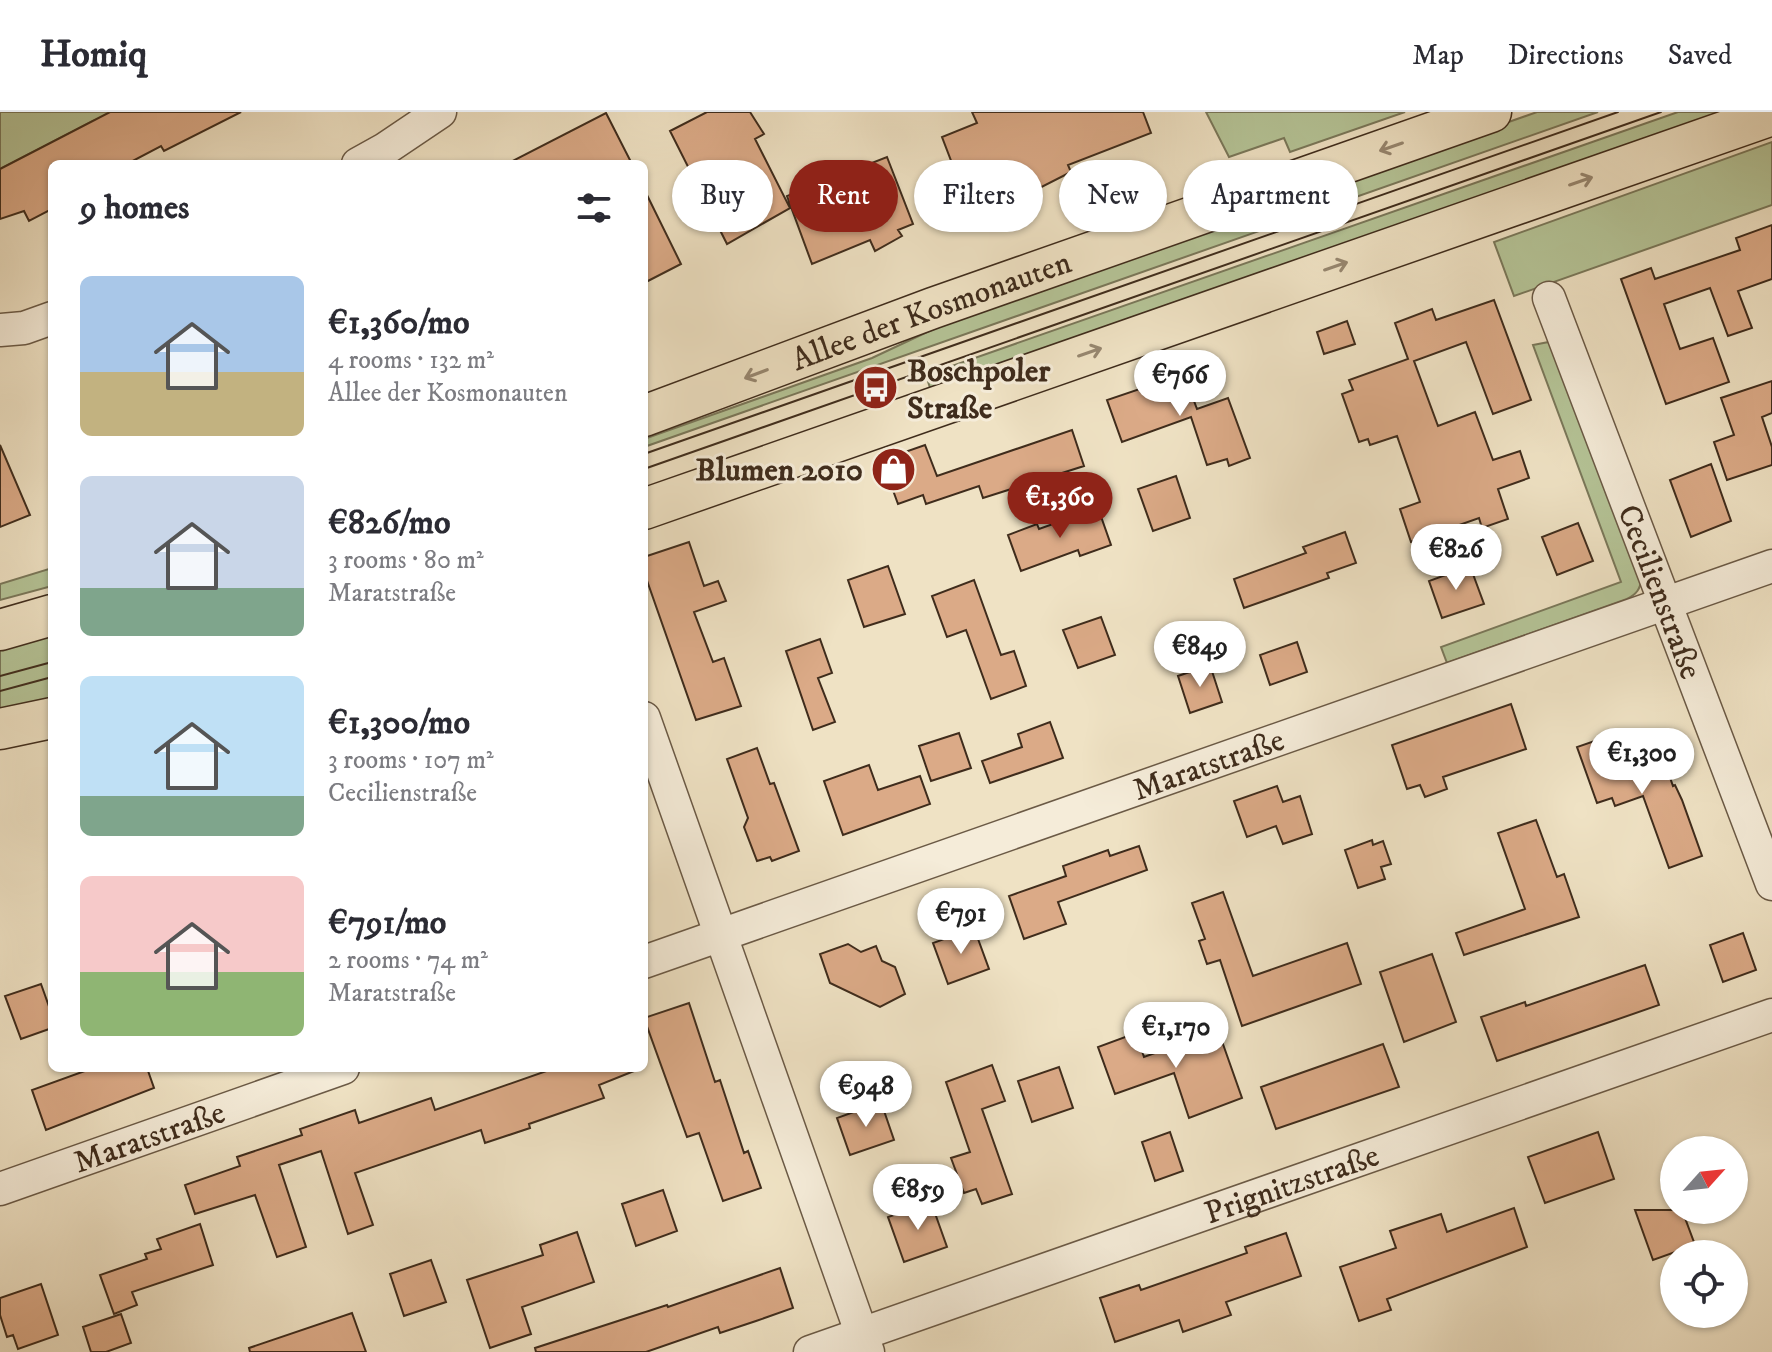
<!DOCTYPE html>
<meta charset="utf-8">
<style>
:root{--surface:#fff;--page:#f2f2f3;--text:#2b2b33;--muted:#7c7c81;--line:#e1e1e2;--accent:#8f2418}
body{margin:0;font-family:"IM FELL DW Pica",serif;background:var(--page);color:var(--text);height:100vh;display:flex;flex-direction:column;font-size:30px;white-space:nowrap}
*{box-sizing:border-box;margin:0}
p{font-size:26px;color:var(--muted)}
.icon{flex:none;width:44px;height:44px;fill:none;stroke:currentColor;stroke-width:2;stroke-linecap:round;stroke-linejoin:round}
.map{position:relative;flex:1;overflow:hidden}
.drawer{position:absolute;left:48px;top:48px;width:600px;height:912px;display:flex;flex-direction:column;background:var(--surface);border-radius:12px;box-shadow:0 2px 6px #0004}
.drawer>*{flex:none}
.hud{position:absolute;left:672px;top:48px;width:760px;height:72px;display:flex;gap:16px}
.needle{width:52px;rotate:63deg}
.fabs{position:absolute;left:1660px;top:1024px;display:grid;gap:16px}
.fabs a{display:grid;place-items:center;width:88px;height:88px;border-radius:50%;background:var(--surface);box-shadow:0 2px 6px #0004;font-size:40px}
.price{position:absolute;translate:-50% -68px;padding:0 18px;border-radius:28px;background:#fff;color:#222;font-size:26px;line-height:52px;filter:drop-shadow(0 2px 4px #0008)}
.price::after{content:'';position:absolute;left:50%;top:48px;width:24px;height:18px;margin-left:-12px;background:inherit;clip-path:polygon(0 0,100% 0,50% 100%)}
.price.current{background:var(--accent);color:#fff}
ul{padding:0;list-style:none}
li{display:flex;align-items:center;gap:24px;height:200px;padding:0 32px}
li span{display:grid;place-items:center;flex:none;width:224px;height:160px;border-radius:12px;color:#555}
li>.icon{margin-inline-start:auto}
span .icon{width:96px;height:96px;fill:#fffc;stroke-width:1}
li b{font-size:34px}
h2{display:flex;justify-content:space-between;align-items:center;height:96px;padding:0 32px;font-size:34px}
.chip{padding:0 28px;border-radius:36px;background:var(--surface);box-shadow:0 2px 6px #0004;font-size:28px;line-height:72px}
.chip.current{background:var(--accent);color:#fff}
header{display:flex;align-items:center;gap:48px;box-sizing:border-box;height:112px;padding:0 40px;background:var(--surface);border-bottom:2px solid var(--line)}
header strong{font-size:38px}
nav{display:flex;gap:44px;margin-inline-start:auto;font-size:28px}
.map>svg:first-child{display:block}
.green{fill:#b5c497;stroke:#7a785a;stroke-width:2}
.building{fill:#dbaa87;stroke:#3f2c1c;stroke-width:2}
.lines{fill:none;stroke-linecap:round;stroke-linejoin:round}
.minor-casing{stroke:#6b5a46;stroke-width:35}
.major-casing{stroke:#3f2c1c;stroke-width:43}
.minor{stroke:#f5ecd9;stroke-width:32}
.major{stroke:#efe2c4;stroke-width:40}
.tram{stroke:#3f2c1c;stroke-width:2}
.oneway{stroke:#978770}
.labels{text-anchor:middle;stroke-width:6;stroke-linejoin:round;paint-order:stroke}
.street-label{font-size:32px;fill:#3f2c1c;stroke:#f5ecd9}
.poi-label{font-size:32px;font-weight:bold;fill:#3f2c1c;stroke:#f5ecd9;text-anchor:start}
</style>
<header>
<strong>Homiq</strong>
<nav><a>Map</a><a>Directions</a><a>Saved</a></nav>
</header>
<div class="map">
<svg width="1772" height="1240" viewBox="0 0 1772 1240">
<rect width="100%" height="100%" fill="#efe2c4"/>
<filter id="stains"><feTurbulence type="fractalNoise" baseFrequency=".0025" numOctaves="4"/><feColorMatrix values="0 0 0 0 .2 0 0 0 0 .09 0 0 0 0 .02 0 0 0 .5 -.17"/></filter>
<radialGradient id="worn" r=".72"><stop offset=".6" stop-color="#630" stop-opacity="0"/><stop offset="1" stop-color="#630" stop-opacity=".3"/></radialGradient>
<path class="green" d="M0 0H116L93 9 2 56 0 60Z
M1206 0H1405L1290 40 1284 26 1229 45Z
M1537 0H1598L644 335V327L872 246 974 198Z
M1678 0H1730L931 279 926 263Z
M1772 30V93L1514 184 1494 130Z
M1554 229 1642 466C1640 477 1637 482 1627 487L1447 551 1441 535 1621 470 1533 233Z
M52 456V474L0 488V472Z
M52 519V586L0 600V532Z"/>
<path class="building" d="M110 0H241L164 39 161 34 127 52H52V97L29 109 24 99 0 107V57Z
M707 0H750L764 22 755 27 790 96 727 132 670 19Z
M972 0H1143L1151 21 1068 53 1071 60 1018 87 1011 76 968 93 942 25 977 11Z
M606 1 632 52H507Z
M887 45 913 112 898 118 902 124 875 139 870 128 812 152 787 84Z
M644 77 681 152 644 171Z
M1772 113V167L1738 179 1752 216 1728 224 1710 176 1664 192 1680 237 1713 226 1729 270 1666 292 1621 167 1651 156 1655 167 1740 138 1736 126Z
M1494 188 1531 288 1493 302 1466 230 1414 249 1438 314 1475 300 1493 348 1520 339 1529 366 1498 377 1508 407 1482 416 1479 406 1411 430 1400 397 1420 390 1397 324 1370 333 1368 327 1359 330 1342 282 1353 278 1349 268 1408 247 1395 211 1432 197 1436 208Z
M1347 209 1355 232 1324 242 1317 220Z
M1184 262 1197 297 1228 286 1250 346 1229 354 1227 347 1207 353 1191 305 1122 330 1107 288Z
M1772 269V301L1762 305 1772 335V353L1727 368 1714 330 1734 323 1721 286Z
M1072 318 1084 354 983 386 979 374 926 392 923 383 898 392 882 348 925 333 937 364Z
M0 333 30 403 0 415Z
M1711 352 1731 409 1691 425 1670 368Z
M1176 364 1190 406 1153 419 1138 377Z
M1098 396 1111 433 1080 444 1078 438 1021 459 1008 423 1037 412 1039 417Z
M1578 411 1593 449 1557 463 1542 425Z
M1345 420 1356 451 1327 461 1329 466 1244 496 1234 467 1306 441 1303 435Z
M689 430 704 474 718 469 726 489 694 500 713 550 724 546 741 594 696 608 644 460V445Z
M888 454 905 502 864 515 848 468Z
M1470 454 1484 492 1442 506 1429 469Z
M974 468 1001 543 1014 539 1026 574 991 587 966 518 947 525 932 484Z
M1101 505 1115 543 1078 556 1063 518Z
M820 527 832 561 818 566 835 610 813 618 786 539Z
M1297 530 1307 560 1270 573 1260 543Z
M1210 553 1222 590 1190 601 1178 564Z
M1511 592 1526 637 1443 665 1447 677 1425 685 1420 673 1407 677 1392 633Z
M1050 610 1063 646 990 671 982 649 1022 635 1018 622Z
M959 621 971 656 931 669 919 634Z
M1612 623 1619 642 1626 640 1633 662 1665 651 1673 674 1675 673 1682 688 1702 744 1669 756 1643 684 1615 694 1612 686 1597 691 1577 635Z
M757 636 770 672 774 671 799 739 772 749 770 745 757 749 744 715 748 706 727 647Z
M869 653 878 678 920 664 930 692 843 723 824 669Z
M1277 674 1283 690 1300 684 1312 722 1283 732 1276 714 1247 725 1234 689Z
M1536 708 1557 765 1564 762 1579 805 1464 843 1456 821 1525 797 1498 721Z
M1372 728 1373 733 1383 729 1391 752 1381 755 1385 767 1358 776 1345 738Z
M1139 734 1147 758 1058 790 1066 812 1024 827 1009 784 1066 764 1063 754 1108 738 1110 744Z
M1223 780 1253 864 1347 831 1361 872 1242 914 1220 848 1207 852 1199 829 1205 827 1192 791Z
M974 816 989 857 948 872 933 831Z
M1743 821 1756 858 1723 870 1710 833Z
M848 832 861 840 876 834 882 849 895 855 905 882 880 895 830 871 820 842Z
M1432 842 1456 910 1404 930 1380 860Z
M1645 853 1659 893 1497 949 1481 905 1525 890 1526 894Z
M41 872 52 903V916L21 927 5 884Z
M689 891 715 970 720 968 744 1041 748 1039 761 1076 723 1089 699 1021 687 1025 644 906Z
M1218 918 1242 986 1189 1006 1174 961 1115 982 1098 935 1136 921 1144 945Z
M1383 932 1399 975 1276 1017 1261 975Z
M992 953 1005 989 982 997 1012 1082 982 1092 976 1077 964 1081 951 1046 970 1040 946 970Z
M1059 955 1073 996 1032 1010 1018 969Z
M93 956H147L154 976 46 1018 32 978Z
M555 956 639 957 599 973 604 986 529 1012 530 1016 485 1031 481 1018 355 1061 373 1113 348 1122 321 1039 279 1053 306 1135 277 1145 255 1083 195 1102 185 1073 240 1054 237 1045 302 1023 300 1017 355 998 359 1011 431 986 435 998Z
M881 990 894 1028 850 1043 837 1006Z
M1170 1020 1183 1059 1155 1069 1142 1030Z
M1598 1020 1614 1067 1545 1091 1528 1045Z
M663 1078 677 1119 636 1134 622 1092Z
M931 1090 947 1135 904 1150 888 1105Z
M1514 1096 1527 1135 1387 1187 1391 1198 1359 1209 1340 1155 1396 1136 1390 1119 1441 1102 1447 1120Z
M1635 1098H1682L1695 1133 1653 1148Z
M200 1112 213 1153 132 1180 137 1193 114 1202 100 1163 147 1147 145 1142 161 1137 157 1127Z
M577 1120 594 1170 522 1195 531 1222 490 1236 467 1168 543 1143 540 1133Z
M1286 1121 1301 1164 1226 1190 1231 1203 1183 1220 1179 1208 1115 1230 1100 1186 1139 1173 1141 1178 1247 1141 1245 1135Z
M431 1148 446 1190 404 1204 390 1162Z
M780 1156 793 1196 756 1209 720 1221 718 1215 646 1240H536L535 1236 667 1193 668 1195Z
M41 1172 58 1223 18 1237 13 1223 7 1225 0 1203V1186Z
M352 1201 366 1240H250L249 1236Z
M121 1202 131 1231 106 1240H91L83 1215Z"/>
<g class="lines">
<defs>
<g id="minor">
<path d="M358 52 385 37 440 0"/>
<path id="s1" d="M1549 186 1772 772"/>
<path d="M0 218 24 216 52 206"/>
<path d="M644 606 868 1240"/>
<path id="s2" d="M644 850 1772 454"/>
<path id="s3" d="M0 1077 343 956"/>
<path id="s4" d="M810 1240 1772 903"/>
</g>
<g id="major">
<path id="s5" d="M644 304 933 196 1491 0"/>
<path d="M644 397 1772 3"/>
<path d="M0 518 52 503"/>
<path d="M0 617 52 606"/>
</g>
</defs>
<use href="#minor" class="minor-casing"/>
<use href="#major" class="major-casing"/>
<use href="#minor" class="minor"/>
<use href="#major" class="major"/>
<path class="tram" d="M644 342 1618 0
M644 357 1661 0
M0 564 52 550
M0 579 52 565"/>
</g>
<defs><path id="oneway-shaft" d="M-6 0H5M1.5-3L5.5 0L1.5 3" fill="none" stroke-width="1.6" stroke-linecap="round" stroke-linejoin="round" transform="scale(2)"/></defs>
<g class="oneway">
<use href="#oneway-shaft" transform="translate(1391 35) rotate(161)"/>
<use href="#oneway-shaft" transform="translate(1581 69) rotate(-19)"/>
<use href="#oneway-shaft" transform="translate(1336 154) rotate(-19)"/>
<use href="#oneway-shaft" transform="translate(1090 240) rotate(-19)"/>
<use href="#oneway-shaft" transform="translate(756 262) rotate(159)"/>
</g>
<defs>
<symbol id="bus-disc" viewBox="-11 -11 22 22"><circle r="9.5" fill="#8f2418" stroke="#f5ecd9"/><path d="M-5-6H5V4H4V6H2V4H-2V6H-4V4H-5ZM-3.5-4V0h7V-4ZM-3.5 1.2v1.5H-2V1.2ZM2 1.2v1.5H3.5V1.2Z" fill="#fff"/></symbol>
<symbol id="shop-disc" viewBox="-11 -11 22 22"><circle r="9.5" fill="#8f2418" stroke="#f5ecd9"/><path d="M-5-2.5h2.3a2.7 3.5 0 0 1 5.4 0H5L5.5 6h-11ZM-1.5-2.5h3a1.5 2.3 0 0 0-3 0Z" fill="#fff"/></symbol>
</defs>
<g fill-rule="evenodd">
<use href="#bus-disc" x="850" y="250" width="51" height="51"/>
<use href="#shop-disc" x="868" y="332" width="51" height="51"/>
</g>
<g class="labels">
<g class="street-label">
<text dy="11" stroke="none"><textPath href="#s5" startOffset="306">Allee der Kosmonauten</textPath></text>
<text dy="11" stroke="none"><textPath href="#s1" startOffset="314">Cecilienstraße</textPath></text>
<text dy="11" stroke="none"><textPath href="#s2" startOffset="598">Maratstraße</textPath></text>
<text dy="11" stroke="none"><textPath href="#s3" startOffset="158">Maratstraße</textPath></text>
<text dy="11" stroke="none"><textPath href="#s4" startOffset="510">Prignitzstraße</textPath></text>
</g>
<g class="poi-label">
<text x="907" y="269">Boschpoler<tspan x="907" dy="37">Straße</tspan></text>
<text x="863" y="368" text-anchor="end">Blumen 2010</text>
</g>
</g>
<rect width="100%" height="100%" filter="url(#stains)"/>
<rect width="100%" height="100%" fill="url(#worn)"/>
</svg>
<div class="fabs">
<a><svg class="needle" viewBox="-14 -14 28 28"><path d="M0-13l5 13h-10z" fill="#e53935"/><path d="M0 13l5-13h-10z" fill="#7c7c81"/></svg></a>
<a><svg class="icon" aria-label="locate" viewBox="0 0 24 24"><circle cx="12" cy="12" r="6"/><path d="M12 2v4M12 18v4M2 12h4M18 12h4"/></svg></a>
</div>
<b class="price" style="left:1180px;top:306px">€766</b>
<b class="price current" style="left:1060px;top:428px">€1,360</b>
<b class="price" style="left:1456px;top:480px">€826</b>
<b class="price" style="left:1200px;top:577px">€849</b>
<b class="price" style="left:1642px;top:684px">€1,300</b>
<b class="price" style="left:961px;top:844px">€791</b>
<b class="price" style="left:1176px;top:958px">€1,170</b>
<b class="price" style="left:866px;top:1017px">€948</b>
<b class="price" style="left:918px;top:1120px">€859</b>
<div class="hud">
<a class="chip">Buy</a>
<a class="chip current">Rent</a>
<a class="chip">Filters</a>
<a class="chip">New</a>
<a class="chip">Apartment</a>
</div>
<section class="drawer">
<h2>9 homes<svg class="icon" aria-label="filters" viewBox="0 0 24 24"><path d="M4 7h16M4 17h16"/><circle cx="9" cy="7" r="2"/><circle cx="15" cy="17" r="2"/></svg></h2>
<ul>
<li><span style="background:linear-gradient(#a9c7e8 60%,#c2b280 0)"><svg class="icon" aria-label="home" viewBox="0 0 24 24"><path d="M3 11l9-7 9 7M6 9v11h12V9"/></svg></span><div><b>€1,360/mo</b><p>4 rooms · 132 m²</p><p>Allee der Kosmonauten</p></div></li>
<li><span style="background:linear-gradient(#c9d6e8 70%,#7fa58c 0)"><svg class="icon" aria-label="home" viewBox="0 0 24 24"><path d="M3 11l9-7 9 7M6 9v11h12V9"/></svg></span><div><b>€826/mo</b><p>3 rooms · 80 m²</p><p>Maratstraße</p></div></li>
<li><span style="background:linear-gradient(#bfe0f5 75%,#7fa58c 0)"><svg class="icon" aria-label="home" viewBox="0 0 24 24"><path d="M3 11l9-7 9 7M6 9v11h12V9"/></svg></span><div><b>€1,300/mo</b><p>3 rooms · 107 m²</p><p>Cecilienstraße</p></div></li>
<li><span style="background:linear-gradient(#f6c9c9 60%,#8fb573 0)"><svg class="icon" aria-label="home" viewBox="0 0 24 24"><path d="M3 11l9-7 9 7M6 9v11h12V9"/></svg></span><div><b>€791/mo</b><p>2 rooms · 74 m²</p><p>Maratstraße</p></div></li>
</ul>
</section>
</div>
